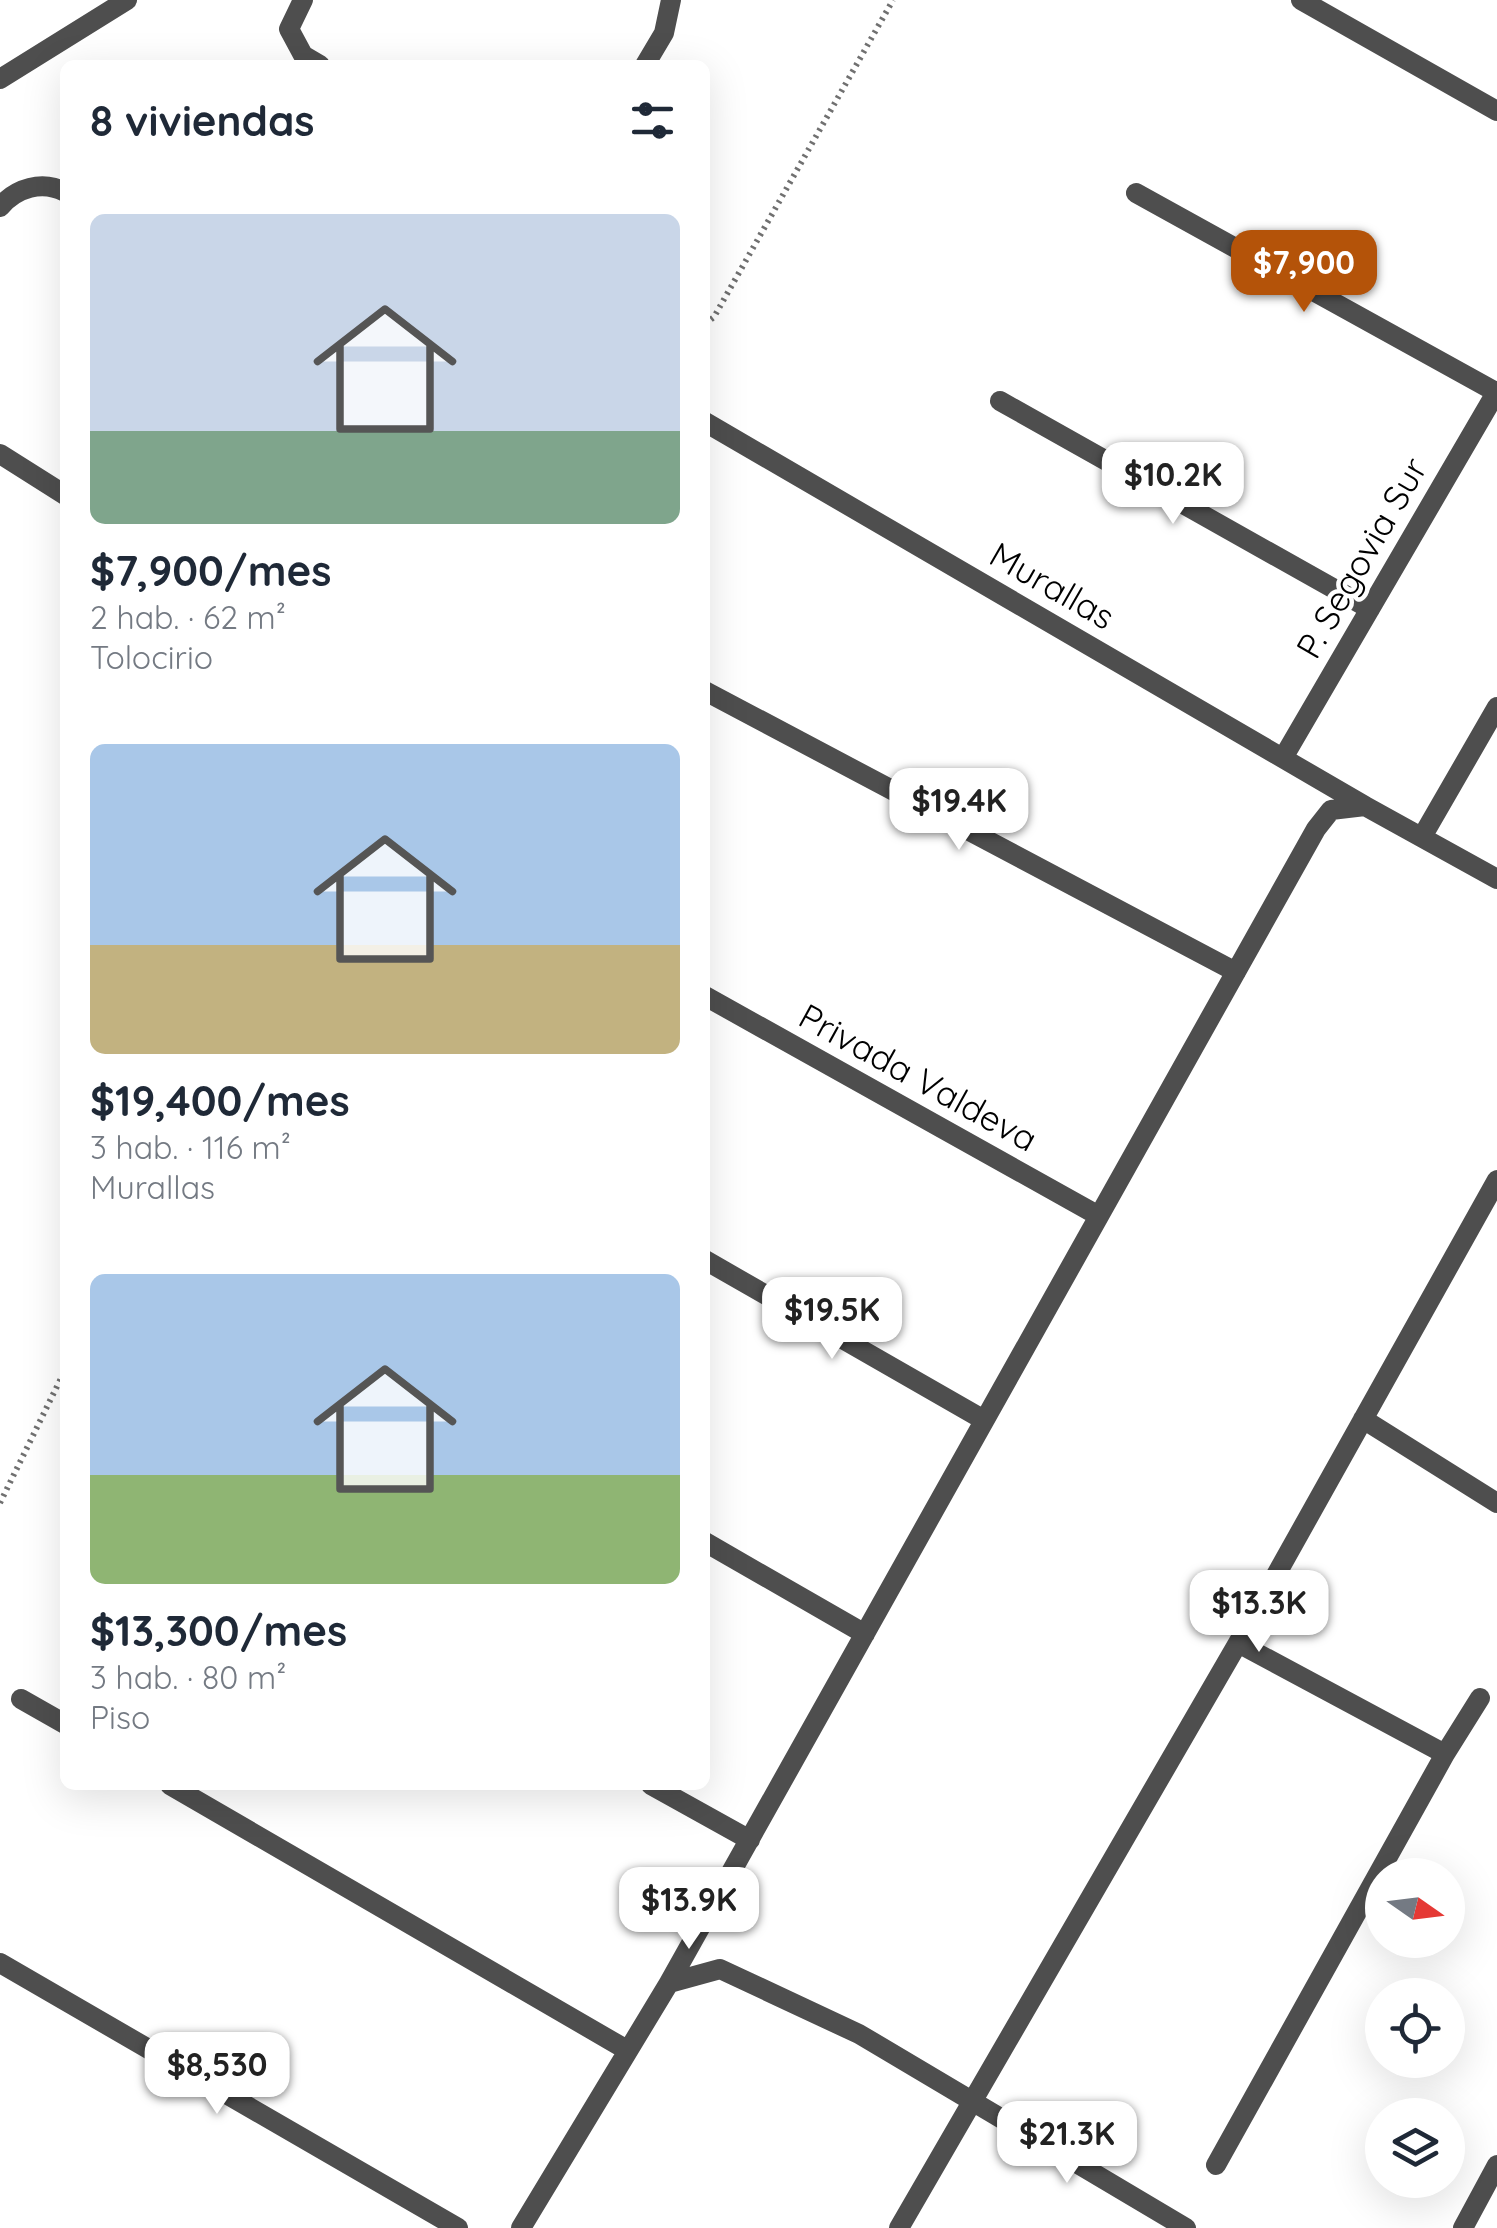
<!DOCTYPE html>
<html lang="es">
<meta charset="utf-8">
<style>
:root{--surface:#fff;--page:#f2f2f3;--text:#1f2937;--muted:#747a83;--accent:#b45309}
body{margin:0;font-family:Quicksand,sans-serif;background:var(--page);color:var(--text);height:100vh;display:flex;flex-direction:column;font-size:38px;white-space:nowrap}
*{box-sizing:border-box;margin:0}
p{font-size:32px;color:var(--muted)}
.icon{flex:none;width:55px;height:55px;fill:none;stroke:currentColor;stroke-width:2;stroke-linecap:round;stroke-linejoin:round}
.map{position:relative;flex:1;overflow:hidden}
.side{position:absolute;left:60px;top:60px;width:650px;height:1730px;display:flex;flex-direction:column;background:var(--surface);border-radius:15px;box-shadow:0 10px 40px #0002}
.side>*{flex:none}
.needle{width:65px;rotate:104deg}
.fabs{position:absolute;left:1365px;top:1858px;display:grid;gap:20px}
.fabs a{display:grid;place-items:center;width:100px;height:100px;border-radius:50%;background:var(--surface);box-shadow:0 10px 40px #0002;font-size:50px}
.price{position:absolute;translate:-50% -85px;padding:0 22px;border-radius:20px;background:#fff;color:#222;font-size:32px;line-height:65px;filter:drop-shadow(0 2px 5px #0008)}
.price::after{content:'';position:absolute;left:50%;top:60px;width:30px;height:22px;margin-left:-15px;background:inherit;clip-path:polygon(0 0,100% 0,50% 100%)}
.price.active{background:var(--accent);color:#fff}
ul{padding:0;list-style:none}
li{display:grid;align-content:center;gap:20px;height:530px;padding:0 30px}
li span{display:grid;place-items:center;height:310px;border-radius:15px;color:#555}
li>.icon{margin-inline-start:auto}
span .icon{width:180px;height:180px;fill:#fffc;stroke-width:1}
li b{font-size:42px}
h2{display:flex;justify-content:space-between;align-items:center;height:120px;padding:0 30px;font-size:42px}
.map>svg:first-child{display:block}
.lines{fill:none;stroke-linecap:round;stroke-linejoin:round}
.path{stroke:#707070;stroke-width:6;stroke-dasharray:2.5 5;stroke-linecap:butt}
.street{stroke:#4e4e4e;stroke-width:20}
.labels{text-anchor:middle;stroke-width:9;stroke-linejoin:round;paint-order:stroke}
.street-label{font-size:35px;fill:#000;stroke:#fff}
</style>
<div class="map">
<svg width="1497" height="2228" viewBox="0 0 1497 2228">
<rect width="100%" height="100%" fill="#fff"/>
<g class="lines">
<path class="path" d="M705 324 714 317 893 0
M0 1503 65 1370"/>
<path class="street" d="M303 0 289 29 303 55 320 65
M1301 0 1497 111
M645 65 664 33 671 0
M0 79 127 0
M1136 193 1496 392
M0 207C16 188 42 180 65 192
M1000 401 1370 609
M705 422 1365 806
M0 454 65 495
M705 691 1236 972
M1283 758 1497 391
M1422 837 1497 707
M705 996 1099 1216
M705 1260 984 1420
M1363 1419 1497 1503
M705 1542 865 1634
M21 1699 65 1724
M1445 1754 1480 1698
M170 1785 627 2050
M651 1785 750 1840
M0 1963 458 2228
M669 1983 1316 829 1331 810 1365 806 1497 879
M1216 2165 1445 1754 1238 1643
M521 2228 669 1983 720 1969 859 2034 1186 2228
M899 2228 1238 1643 1497 1180
M1463 2228 1497 2165"/>
</g>
<g class="labels">
<g class="street-label">
<text transform="translate(1362 558) rotate(-60)" y="12">P. Segovia Sur</text>
<text transform="translate(1052 586) rotate(30)" y="12">Murallas</text>
<text transform="translate(918 1078) rotate(29)" y="12">Privada Valdeva</text>
</g>
</g>
</svg>
<div class="fabs">
<a><svg class="needle" viewBox="-14 -14 28 28"><path d="M0-13l5 13h-10z" fill="#e53935"/><path d="M0 13l5-13h-10z" fill="#747a83"/></svg></a>
<a><svg class="icon" aria-label="locate" viewBox="0 0 24 24"><circle cx="12" cy="12" r="6"/><path d="M12 2v4M12 18v4M2 12h4M18 12h4"/></svg></a>
<a><svg class="icon" aria-label="layers" viewBox="0 0 24 24"><path d="M12 4l9 5-9 5-9-5zM3 14l9 5 9-5"/></svg></a>
</div>
<b class="price active" style="left:1304px;top:315px">$7,900</b>
<b class="price" style="left:1173px;top:527px">$10.2K</b>
<b class="price" style="left:959px;top:853px">$19.4K</b>
<b class="price" style="left:832px;top:1362px">$19.5K</b>
<b class="price" style="left:1259px;top:1655px">$13.3K</b>
<b class="price" style="left:689px;top:1952px">$13.9K</b>
<b class="price" style="left:217px;top:2117px">$8,530</b>
<b class="price" style="left:1067px;top:2186px">$21.3K</b>
<section class="side">
<h2>8 viviendas<svg class="icon" aria-label="filters" viewBox="0 0 24 24"><path d="M4 7h16M4 17h16"/><circle cx="9" cy="7" r="2"/><circle cx="15" cy="17" r="2"/></svg></h2>
<ul>
<li><span style="background:linear-gradient(#c9d6e8 70%,#7fa58c 0)"><svg class="icon" aria-label="home" viewBox="0 0 24 24"><path d="M3 11l9-7 9 7M6 9v11h12V9"/></svg></span><div><b>$7,900/mes</b><p>2 hab. · 62 m²</p><p>Tolocirio</p></div></li>
<li><span style="background:linear-gradient(#a9c7e8 65%,#c2b280 0)"><svg class="icon" aria-label="home" viewBox="0 0 24 24"><path d="M3 11l9-7 9 7M6 9v11h12V9"/></svg></span><div><b>$19,400/mes</b><p>3 hab. · 116 m²</p><p>Murallas</p></div></li>
<li><span style="background:linear-gradient(#a9c7e8 65%,#8fb573 0)"><svg class="icon" aria-label="home" viewBox="0 0 24 24"><path d="M3 11l9-7 9 7M6 9v11h12V9"/></svg></span><div><b>$13,300/mes</b><p>3 hab. · 80 m²</p><p>Piso</p></div></li>
</ul>
</section>
</div>
